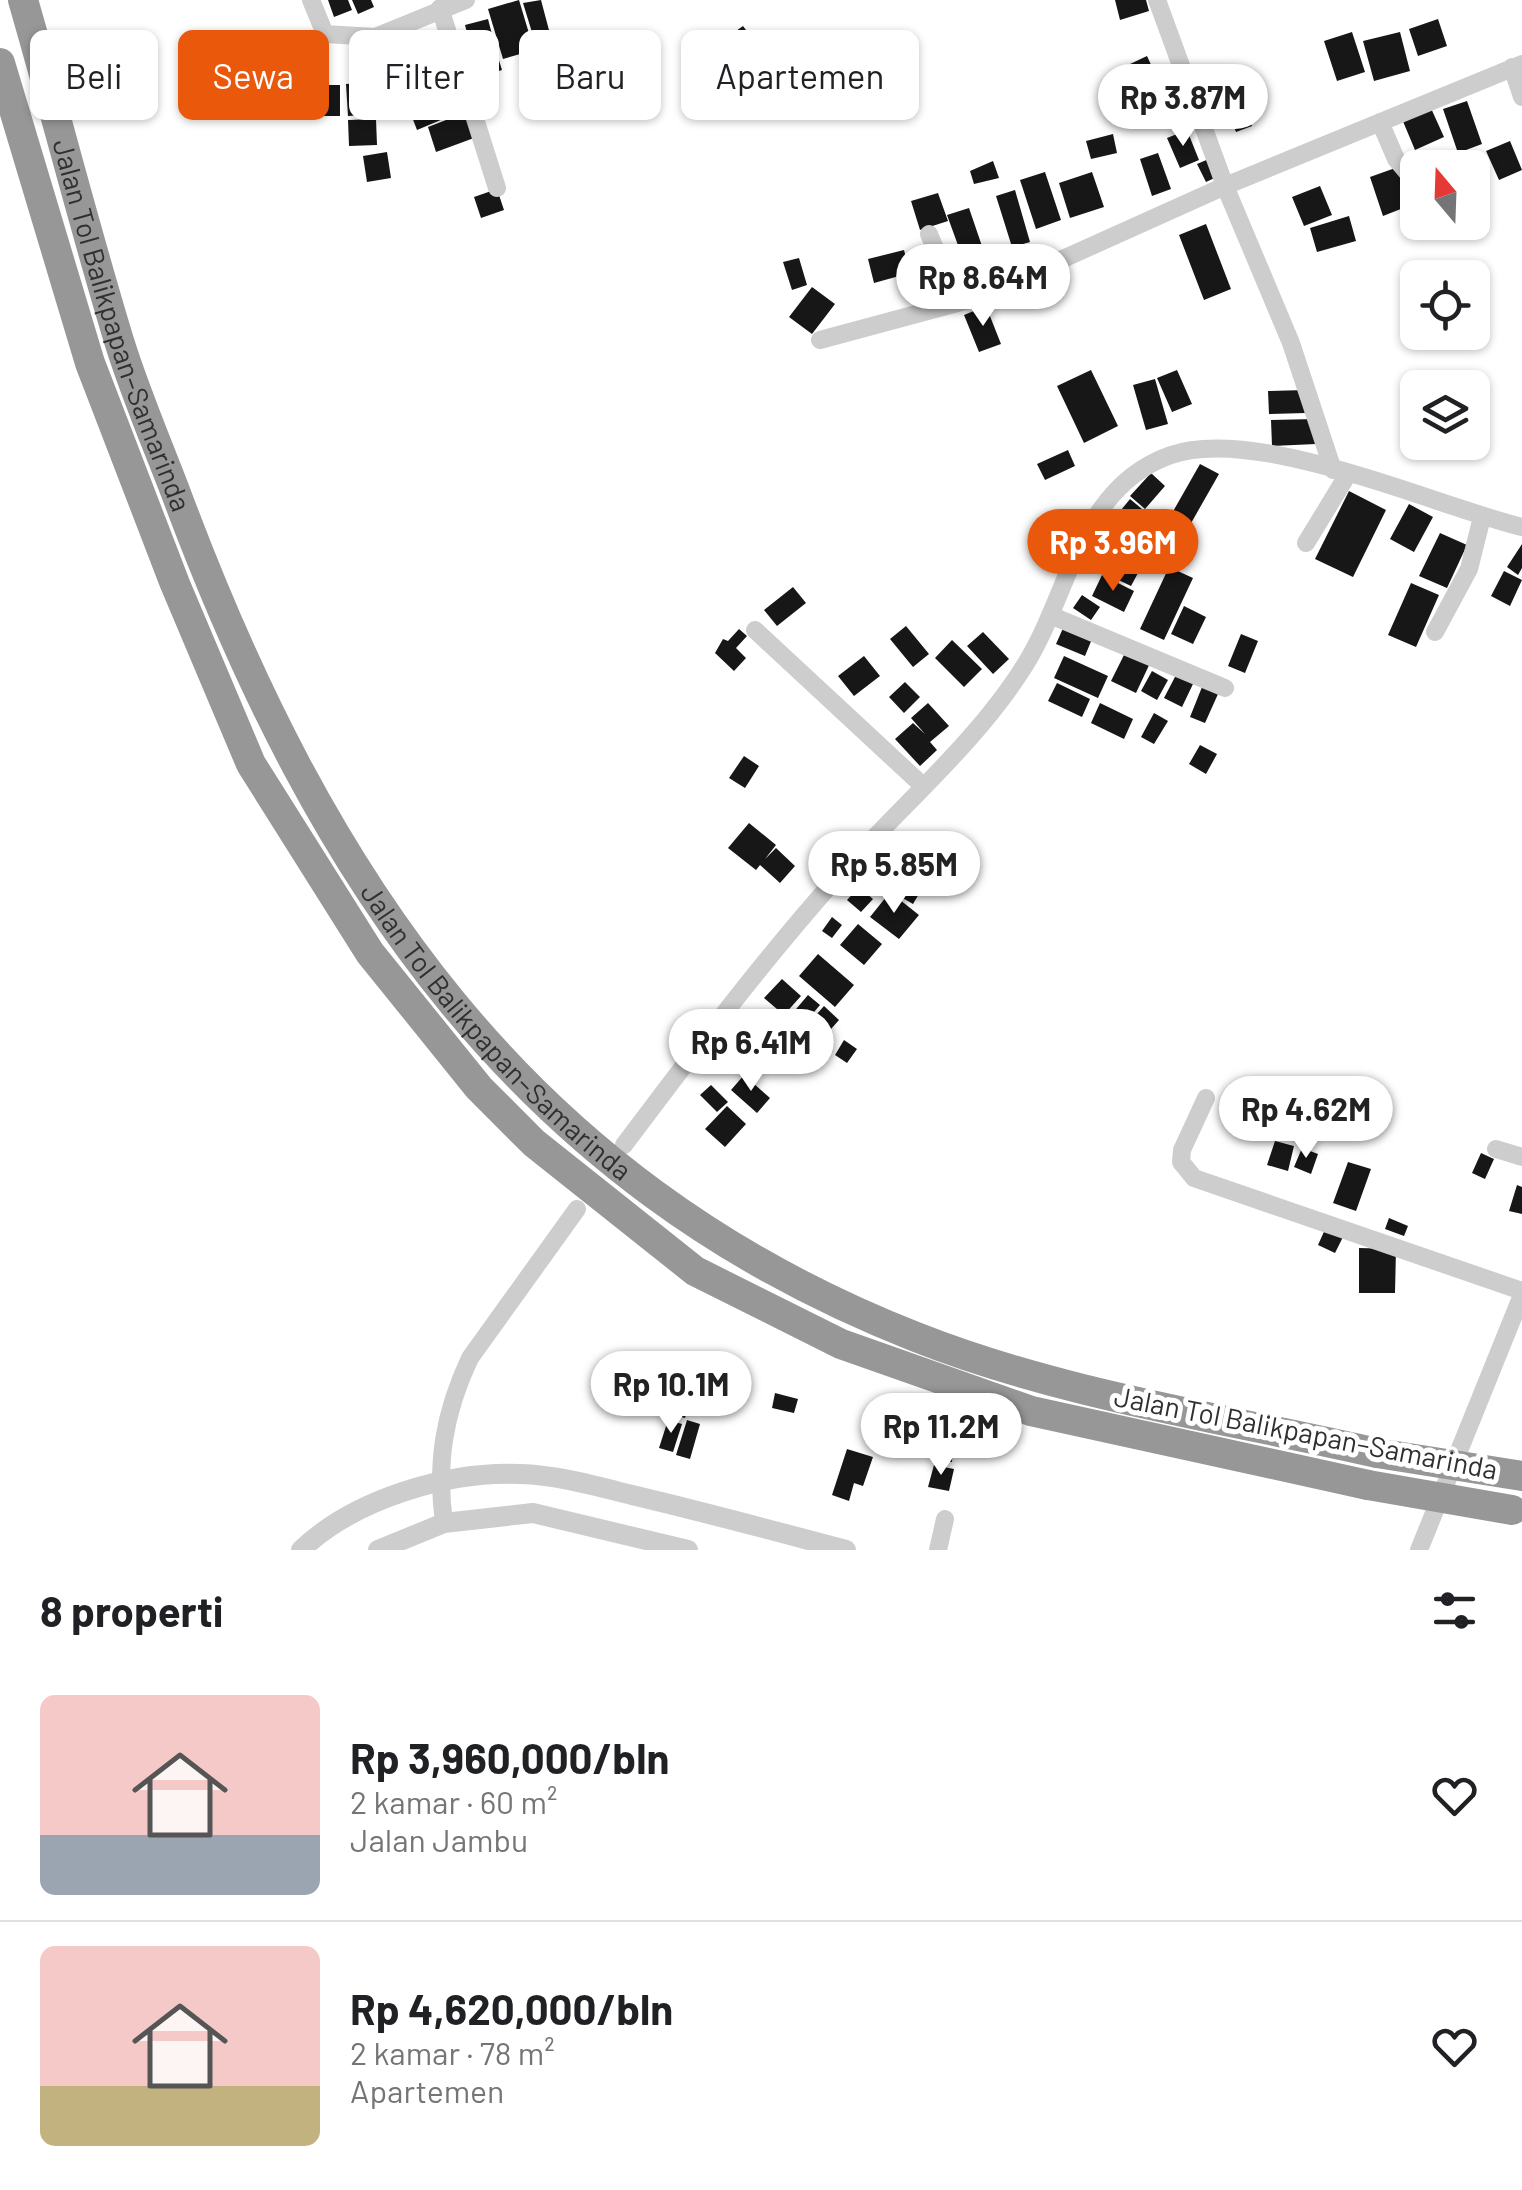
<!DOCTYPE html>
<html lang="id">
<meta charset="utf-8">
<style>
:root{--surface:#fff;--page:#f2f2f2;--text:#202124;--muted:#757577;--line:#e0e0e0;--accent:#ea580c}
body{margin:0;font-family:Barlow,sans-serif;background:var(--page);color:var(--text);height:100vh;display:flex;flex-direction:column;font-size:38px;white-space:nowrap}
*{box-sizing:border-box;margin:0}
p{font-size:32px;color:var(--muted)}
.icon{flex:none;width:55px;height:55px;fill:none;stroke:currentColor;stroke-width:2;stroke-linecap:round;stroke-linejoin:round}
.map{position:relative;height:1550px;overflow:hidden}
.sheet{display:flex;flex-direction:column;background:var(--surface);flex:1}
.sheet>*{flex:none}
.top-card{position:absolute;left:30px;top:30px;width:1000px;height:90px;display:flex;gap:20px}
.needle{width:65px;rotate:341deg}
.buttons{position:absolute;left:1400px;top:150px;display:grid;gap:20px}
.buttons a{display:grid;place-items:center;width:90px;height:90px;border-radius:15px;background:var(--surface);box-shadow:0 2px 8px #0004;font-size:50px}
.price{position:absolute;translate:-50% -85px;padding:0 22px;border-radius:35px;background:#fff;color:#222;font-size:32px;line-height:65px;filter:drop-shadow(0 2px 5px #0008)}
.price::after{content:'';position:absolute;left:50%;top:60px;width:30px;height:22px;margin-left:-15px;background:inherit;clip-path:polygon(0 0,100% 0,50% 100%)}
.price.current{background:var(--accent);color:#fff}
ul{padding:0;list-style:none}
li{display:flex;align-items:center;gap:30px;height:250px;padding:0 40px}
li+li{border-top:2px solid var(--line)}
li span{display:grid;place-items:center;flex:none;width:280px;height:200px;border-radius:15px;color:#555}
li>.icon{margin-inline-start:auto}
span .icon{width:120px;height:120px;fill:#fffc;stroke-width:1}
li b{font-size:42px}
h2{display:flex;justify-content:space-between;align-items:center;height:120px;padding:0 40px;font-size:42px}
.tag{padding:0 35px;border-radius:15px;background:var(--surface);box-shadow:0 2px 8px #0004;font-size:35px;line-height:90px}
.tag.current{background:var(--accent);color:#fff}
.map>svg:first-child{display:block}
.building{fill:#171717}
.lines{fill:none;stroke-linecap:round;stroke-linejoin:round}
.minor{stroke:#cdcdcd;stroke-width:18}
.tertiary{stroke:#cdcdcd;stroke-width:20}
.motorway{stroke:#979797;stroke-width:30}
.motorway-bridge{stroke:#979797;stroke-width:30}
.labels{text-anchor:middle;stroke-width:10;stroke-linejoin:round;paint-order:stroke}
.street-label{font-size:28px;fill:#303030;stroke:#fff}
</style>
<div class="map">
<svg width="1522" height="1550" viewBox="0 0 1522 1550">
<rect width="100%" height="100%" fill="#fff"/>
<path class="building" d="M328 0H348L352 10 334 17Z
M352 0H371L374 7 358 14Z
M519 0 534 50 503 59 488 9Z
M541 0 550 34 534 39 523 3Z
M1115 0H1146L1149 11 1120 20Z
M488 19 495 46 472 52 465 25Z
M1438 19 1447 46 1418 56 1409 29Z
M743 26 758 46 742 58 726 38Z
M1352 32 1365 72 1337 81 1324 41Z
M1400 32 1410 71 1374 81 1363 41Z
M496 51 502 70 486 75 480 56Z
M1147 56 1159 82 1123 99 1111 73Z
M766 60 780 77 754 99 739 82Z
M441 81 455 114 417 130 404 96Z
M376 82 378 114 348 116 346 84Z
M311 85H340V116H310Z
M1237 88 1252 126 1236 132 1221 94Z
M777 95 784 112 769 118 763 100Z
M1467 101 1482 144 1458 153 1443 109Z
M1430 106 1444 137 1415 150 1402 119Z
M464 113 474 138 436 152 428 127Z
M376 119 377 145 349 146 348 120Z
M1187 130 1199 160 1180 168 1167 138Z
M1113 134 1117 153 1091 159 1086 141Z
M1510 141 1522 170 1499 180 1486 151Z
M387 152 391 178 367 182 363 156Z
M1158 153 1171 189 1152 196 1140 159Z
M1211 158 1219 176 1206 182 1197 164Z
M993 161 999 178 974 184 970 171Z
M1398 167 1411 205 1383 216 1370 177Z
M1045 172 1061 220 1036 229 1020 180Z
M1092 172 1104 207 1070 218 1059 183Z
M1320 186 1332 215 1304 226 1292 197Z
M497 189 504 210 481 218 474 197Z
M1015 190 1030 242 1012 247 996 196Z
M938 193 948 221 920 230 911 201Z
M969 208 984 252 963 259 947 215Z
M1349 216 1356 241 1317 252 1310 228Z
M1206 224 1231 289 1204 300 1179 235Z
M929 248 939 276 926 280 916 253Z
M904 250 910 273 874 283 868 259Z
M799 258 807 285 792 290 783 262Z
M812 287 835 304 812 334 789 317Z
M986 306 1001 344 979 352 964 315Z
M1091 370 1118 426 1084 443 1057 386Z
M1177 370 1192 404 1172 412 1157 378Z
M1155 379 1168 424 1146 430 1133 385Z
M1305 390 1306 413 1269 414 1268 391Z
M1315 419 1316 444 1272 446 1271 420Z
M1068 450 1075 466 1045 480 1037 464Z
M1200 464 1219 474 1190 525 1171 515Z
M1151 473 1165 486 1145 509 1130 496Z
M1349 491 1386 510 1353 577 1315 559Z
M1130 499 1142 509 1129 525 1117 515Z
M1409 504 1433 517 1414 552 1390 539Z
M1440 533 1467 545 1447 588 1419 576Z
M1522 544V568L1518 575 1507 567Z
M1115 561 1138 573 1131 586 1108 575Z
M1169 567 1193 578 1164 640 1140 629Z
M1504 571 1522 580 1510 606 1491 596Z
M1102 575 1134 591 1124 612 1092 596Z
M1411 583 1439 595 1416 647 1388 635Z
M793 587 806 603 777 626 764 610Z
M1082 595 1100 607 1091 620 1073 608Z
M1184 606 1206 617 1193 644 1171 634Z
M906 626 929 654 913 667 890 639Z
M1064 626 1092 639 1085 656 1056 644Z
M739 629 747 636 736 648 746 658 734 671 715 653 723 639 728 641Z
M983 632 1009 659 993 674 967 646Z
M1241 634 1258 641 1245 673 1228 666Z
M952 640 982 669 964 687 935 658Z
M1127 649 1151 661 1136 693 1111 681Z
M864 656 880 676 854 696 838 676Z
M1064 656 1108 676 1098 698 1054 678Z
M1152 671 1168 680 1157 700 1141 691Z
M1176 675 1193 684 1182 707 1164 698Z
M905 682 920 697 904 713 889 697Z
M1057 683 1090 699 1082 717 1048 701Z
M1202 687 1218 694 1205 723 1190 717Z
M928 703 949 726 930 742 937 750 920 766 895 739 913 723 925 734 911 718Z
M1100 703 1133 719 1124 739 1091 723Z
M1154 713 1168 721 1154 744 1141 737Z
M1200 745 1217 754 1206 774 1189 764Z
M744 756 759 766 745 788 729 778Z
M749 823 776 845 765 859 776 848 795 866 780 883 760 865 756 870 728 848Z
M891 861 926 882 913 904 877 883Z
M859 887 873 899 861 912 847 900Z
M890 892 919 915 899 939 870 917Z
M832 917 842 925 832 938 822 931Z
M858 924 882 944 864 965 840 945Z
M818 954 854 985 835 1007 799 976Z
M782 979 801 996 784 1015 764 998Z
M808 995 820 1005 798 1031 786 1021Z
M824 1006 839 1020 816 1046 801 1032Z
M775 1029 798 1047 779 1070 756 1052Z
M844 1040 857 1049 847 1063 835 1055Z
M744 1075 770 1098 757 1113 731 1090Z
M711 1085 728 1102 717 1112 700 1095Z
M727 1106 746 1124 725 1147 705 1129Z
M1275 1141 1294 1146 1288 1171 1267 1165Z
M1302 1148 1318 1154 1311 1174 1294 1167Z
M1481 1153 1494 1159 1485 1179 1472 1173Z
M1348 1162 1371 1169 1356 1211 1333 1203Z
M1517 1185 1522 1187V1214L1509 1211Z
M1389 1218 1408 1226 1404 1236 1385 1229Z
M1327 1225 1345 1233 1335 1253 1318 1245Z
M1359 1248 1396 1249 1395 1293H1359Z
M775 1393 798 1399 794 1413 772 1408Z
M667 1394 690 1399 685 1418 663 1412Z
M668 1420 682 1424 673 1452 659 1448Z
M687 1420 700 1424 690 1459 676 1455Z
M935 1440 953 1442 952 1462 933 1460Z
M847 1449 873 1457 863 1486 854 1483 849 1501 832 1495Z
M934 1465 954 1469 949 1491 928 1487Z"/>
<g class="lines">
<path class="minor" d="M311 0 325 34 375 37 466 0
M1157 0 1225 186 1291 343 1333 470
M440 8 497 188
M1512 67 1522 97
M1380 122 1396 159 1417 184
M929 234 957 303
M820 340 976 298 1225 186 1522 64
M1306 543 1348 474
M1050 615 1225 688
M755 630 922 785
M1435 632 1469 569 1482 517
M1206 1098 1182 1150 1181 1162 1194 1178 1522 1291
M624 1145C694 1052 763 960 840 874 901 806 977 742 1025 665 1071 591 1079 487 1171 455 1256 425 1433 505 1522 527
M1496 1149 1522 1157
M444 1523C436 1463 444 1413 470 1358L577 1209
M938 1550 945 1519
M1419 1550 1522 1295"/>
<path class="tertiary" d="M301 1550C354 1499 448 1471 520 1474 557 1475 596 1486 632 1495 704 1512 775 1531 846 1550
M378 1550 444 1523 533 1513 688 1550"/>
<g class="motorway">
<path id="s1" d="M23 0C56 114 85 230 120 344 136 395 158 446 177 496 320 879 521 1182 916 1337 1063 1395 1224 1418 1377 1453"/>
<path d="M0 63 90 363 175 584 251 764 370 953 479 1088 534 1143 695 1271 841 1344 1031 1411 1368 1485"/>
</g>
<path class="motorway-bridge" d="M1377 1453 1522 1476
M1368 1485 1512 1510"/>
</g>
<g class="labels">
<g class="street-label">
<text dy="10" stroke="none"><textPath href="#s1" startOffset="340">Jalan Tol Balikpapan–Samarinda</textPath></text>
<text dy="10" stroke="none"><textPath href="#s1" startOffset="1150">Jalan Tol Balikpapan–Samarinda</textPath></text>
<text transform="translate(1306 1433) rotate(11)" y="10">Jalan Tol Balikpapan–Samarinda</text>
</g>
</g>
</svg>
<div class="buttons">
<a><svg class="needle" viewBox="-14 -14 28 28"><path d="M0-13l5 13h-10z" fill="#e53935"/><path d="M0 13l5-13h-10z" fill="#757577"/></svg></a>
<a><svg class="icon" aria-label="locate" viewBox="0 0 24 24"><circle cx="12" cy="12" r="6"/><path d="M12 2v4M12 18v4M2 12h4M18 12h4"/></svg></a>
<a><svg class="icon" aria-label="layers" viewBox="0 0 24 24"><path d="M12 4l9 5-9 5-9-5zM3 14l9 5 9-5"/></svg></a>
</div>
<b class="price" style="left:1183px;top:149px">Rp 3.87M</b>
<b class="price" style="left:983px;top:329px">Rp 8.64M</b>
<b class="price current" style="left:1113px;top:594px">Rp 3.96M</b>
<b class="price" style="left:894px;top:916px">Rp 5.85M</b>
<b class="price" style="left:751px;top:1094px">Rp 6.41M</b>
<b class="price" style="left:1306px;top:1161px">Rp 4.62M</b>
<b class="price" style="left:671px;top:1436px">Rp 10.1M</b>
<b class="price" style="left:941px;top:1478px">Rp 11.2M</b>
<div class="top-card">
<a class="tag">Beli</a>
<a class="tag current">Sewa</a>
<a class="tag">Filter</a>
<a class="tag">Baru</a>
<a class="tag">Apartemen</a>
</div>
</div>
<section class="sheet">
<h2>8 properti<svg class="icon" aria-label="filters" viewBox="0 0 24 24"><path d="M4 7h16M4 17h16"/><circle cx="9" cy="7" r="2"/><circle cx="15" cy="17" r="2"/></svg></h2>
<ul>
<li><span style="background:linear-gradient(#f6c9c9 70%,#9aa5b1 0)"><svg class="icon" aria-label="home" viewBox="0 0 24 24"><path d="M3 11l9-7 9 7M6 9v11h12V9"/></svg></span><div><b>Rp 3,960,000/bln</b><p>2 kamar · 60 m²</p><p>Jalan Jambu</p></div><svg class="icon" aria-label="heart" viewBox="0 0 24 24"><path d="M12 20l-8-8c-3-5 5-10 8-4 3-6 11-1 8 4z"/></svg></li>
<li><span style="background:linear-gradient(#f6c9c9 70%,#c2b280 0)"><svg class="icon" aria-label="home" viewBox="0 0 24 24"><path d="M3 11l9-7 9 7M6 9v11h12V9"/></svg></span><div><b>Rp 4,620,000/bln</b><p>2 kamar · 78 m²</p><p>Apartemen</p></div><svg class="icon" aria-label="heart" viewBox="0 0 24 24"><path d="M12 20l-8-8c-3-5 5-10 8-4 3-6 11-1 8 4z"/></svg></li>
</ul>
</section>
